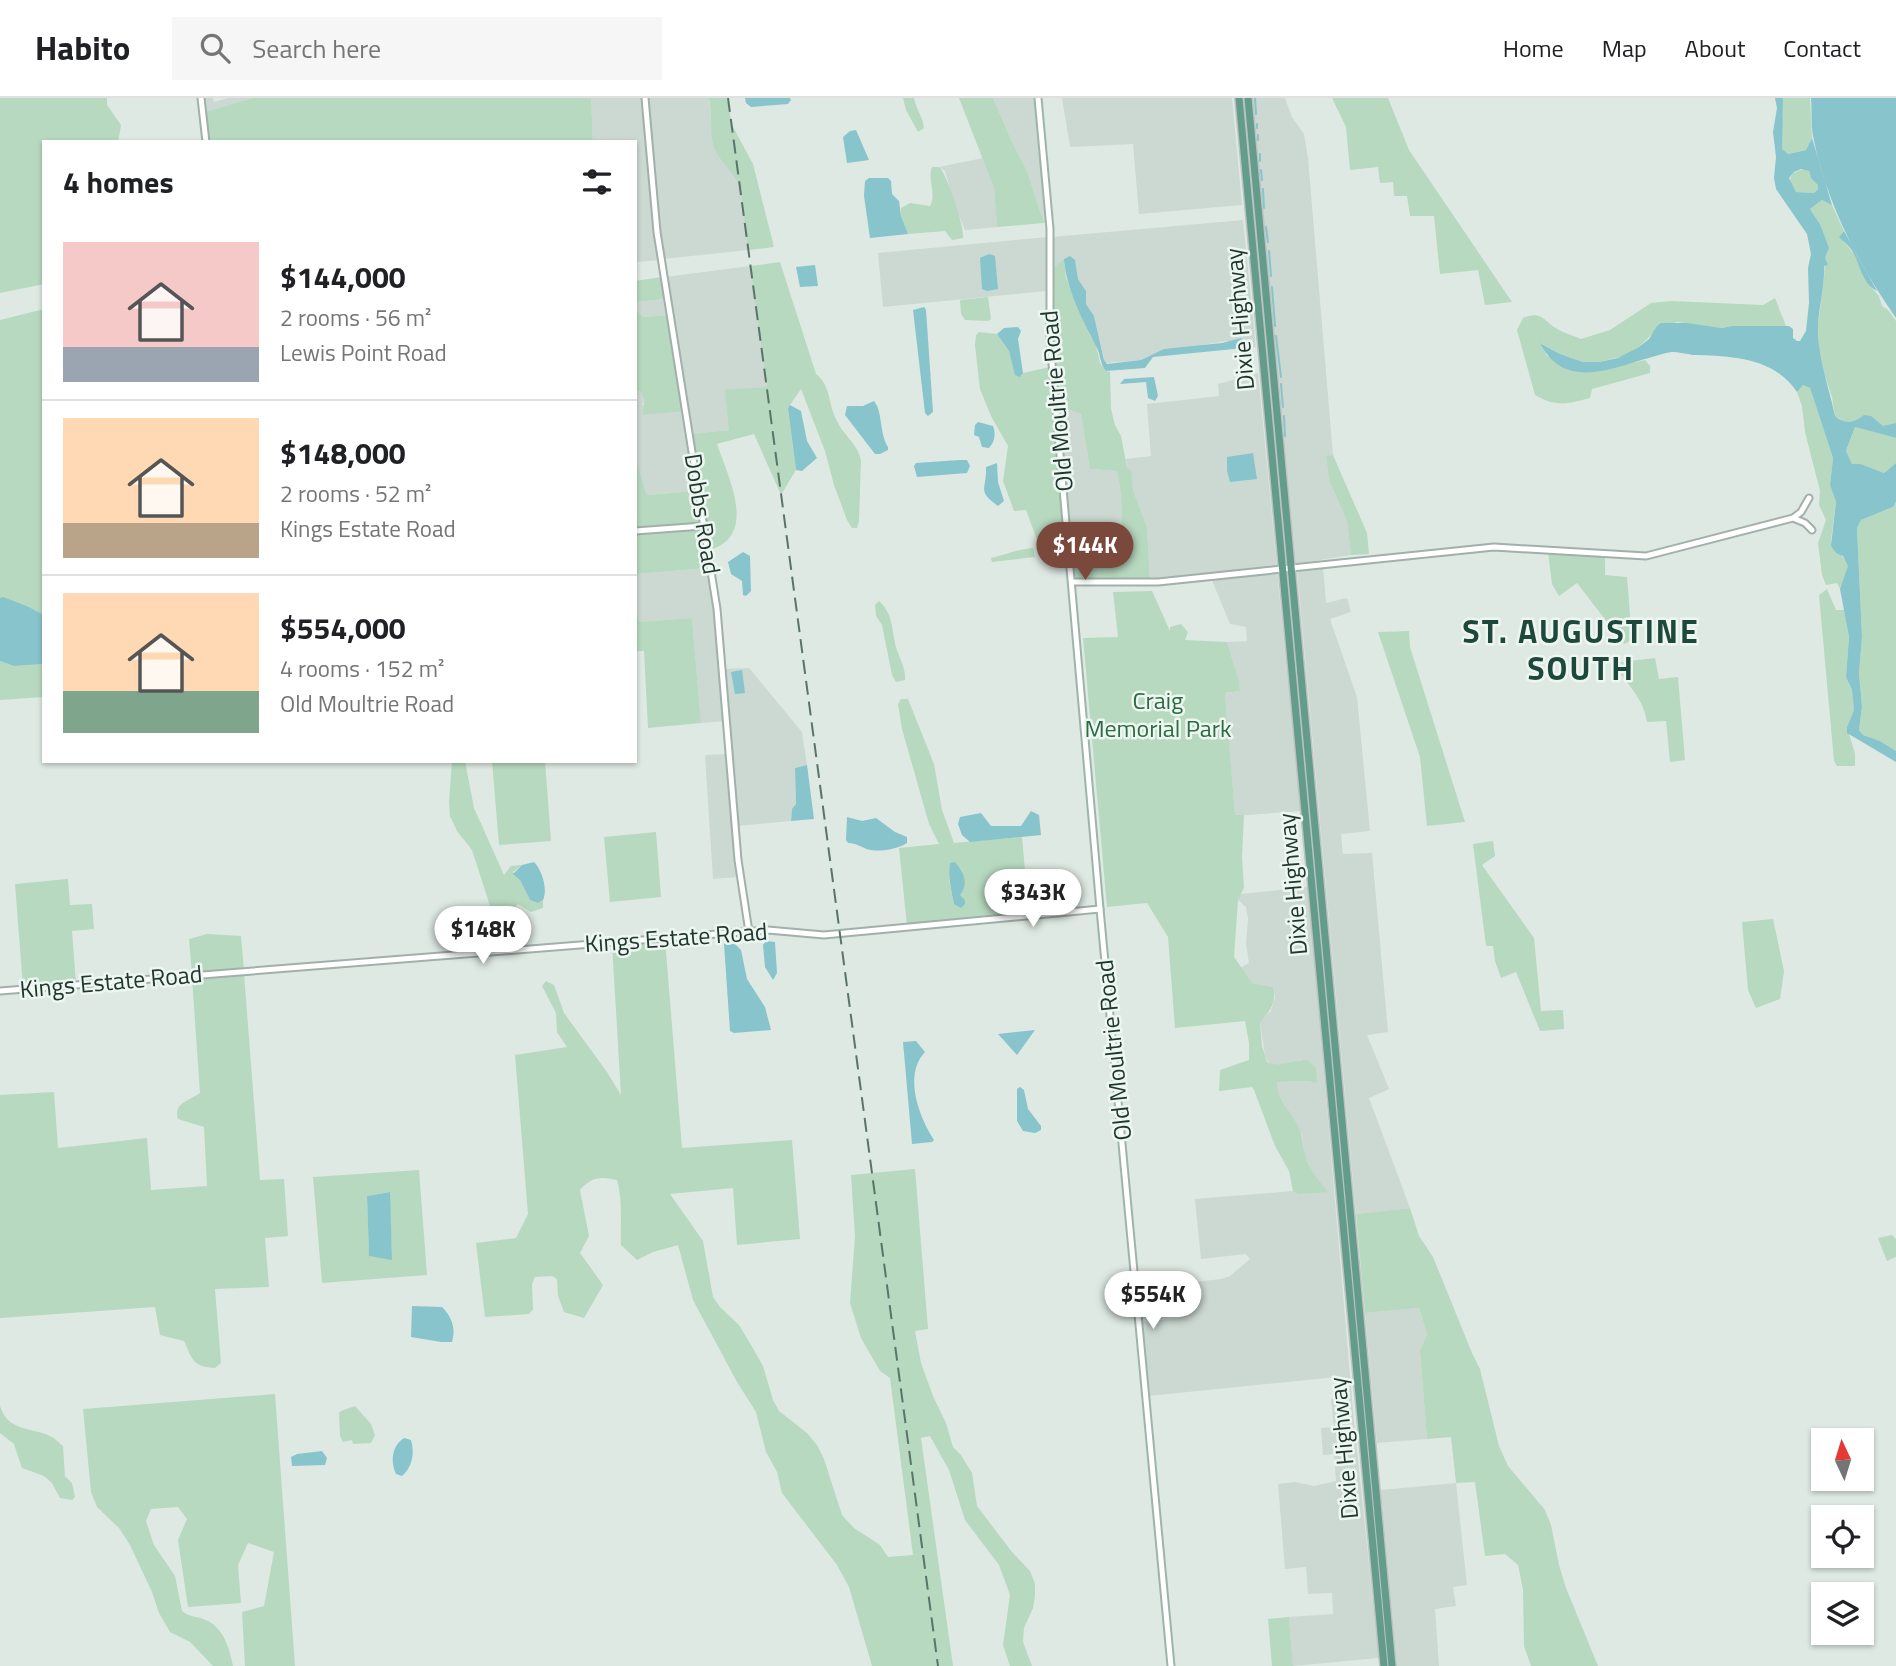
<!DOCTYPE html>
<meta charset="utf-8">
<style>
:root{--surface:#fff;--page:#f6f6f6;--text:#202124;--muted:#757577;--line:#e0e0e0;--accent:#7b483c}
body{margin:0;font-family:"Titillium Web",sans-serif;background:var(--page);color:var(--text);height:100vh;display:flex;flex-direction:column;font-size:26px;white-space:nowrap}
*{box-sizing:border-box;margin:0}
p{font-size:23px;color:var(--muted)}
.icon{flex:none;width:38px;height:38px;fill:none;stroke:currentColor;stroke-width:2;stroke-linecap:round;stroke-linejoin:round}
.map{position:relative;flex:1;overflow:hidden}
.drawer{position:absolute;left:42px;top:42px;width:595px;height:623px;display:flex;flex-direction:column;background:var(--surface);border-radius:0px;box-shadow:0 2px 5px #0004}
.drawer>*{flex:none}
.needle{width:46px;rotate:356deg}
.tools{position:absolute;left:1811px;top:1330px;display:grid;gap:14px}
.tools a{display:grid;place-items:center;width:63px;height:63px;border-radius:0px;background:var(--surface);box-shadow:0 2px 5px #0004;font-size:35px}
.price{position:absolute;translate:-50% -60px;padding:0 16px;border-radius:24px;background:#fff;color:#222;font-size:23px;line-height:46px;filter:drop-shadow(0 2px 4px #0008)}
.price::after{content:'';position:absolute;left:50%;top:42px;width:21px;height:16px;margin-left:-10px;background:inherit;clip-path:polygon(0 0,100% 0,50% 100%)}
.price.current{background:var(--accent);color:#fff}
ul{padding:0;list-style:none}
li{display:flex;align-items:center;gap:21px;height:175px;padding:0 21px}
li+li{border-top:2px solid var(--line)}
li span{display:grid;place-items:center;flex:none;width:196px;height:140px;border-radius:0px;color:#555}
li>.icon{margin-inline-start:auto}
span .icon{width:84px;height:84px;fill:#fffc;stroke-width:1}
li b{font-size:30px}
h2{display:flex;justify-content:space-between;align-items:center;height:84px;padding:0 21px;font-size:30px}
header{display:flex;align-items:center;gap:42px;box-sizing:border-box;height:98px;padding:0 35px;background:var(--surface);border-bottom:2px solid var(--line)}
header strong{font-size:33px}
nav{display:flex;gap:38px;margin-inline-start:auto;font-size:24px}
.search{width:490px;height:63px;background:var(--page);display:flex;align-items:center;gap:18px;box-sizing:border-box;padding:0 24px;border-radius:0px;color:var(--muted);font-size:26px}
.map>svg:first-child{display:block}
.built{fill:#ccd8d2}
.green{fill:#b7d9bf;fill-rule:evenodd}
.water{fill:#88c4cc;fill-rule:evenodd}
.lines{fill:none;stroke-linecap:round;stroke-linejoin:round}
.stream{stroke:#88c4cc;stroke-width:2}
.tertiary-casing{stroke:#a1b0aa;stroke-width:9}
.secondary-casing{stroke:#9eb4ab;stroke-width:9}
.primary-casing{stroke:#bcc3c1;stroke-width:10}
.tertiary{stroke:#fff;stroke-width:5}
.secondary{stroke:#fff;stroke-width:5}
.primary{stroke:#649c8b;stroke-width:7}
.rail{stroke:#5a736b;stroke-width:2;stroke-dasharray:14 7;stroke-linecap:butt}
.labels{text-anchor:middle;stroke-width:5;stroke-linejoin:round;paint-order:stroke}
.street-label{font-size:24px;fill:#203730;stroke:#eef6f1}
.park-label{font-size:24px;fill:#2d6c42;stroke:#eef6f1}
.district-label{font-size:32px;font-weight:bold;letter-spacing:2px;fill:#1e483c;stroke:#eef6f1}
</style>
<header>
<strong>Habito</strong>
<div class="search"><svg class="icon" aria-label="search" viewBox="0 0 24 24"><circle cx="10" cy="10" r="6"/><path d="M15 15l6 6"/></svg>Search here</div>
<nav><a>Home</a><a>Map</a><a>About</a><a>Contact</a></nav>
</header>
<div class="map">
<svg width="1896" height="1568" viewBox="0 0 1896 1568">
<rect width="100%" height="100%" fill="#dee9e3"/>
<path class="built" d="M203 0H213L214 4 228 0H252L205 14Z
M591 0H643L659 162 635 164V44H593Z
M646 0H709L713 45 719 57 737 80 740 89 748 152 663 161Z
M993 0H1037L1048 125H1044L1027 73 1012 44Z
M1062 0H1232L1242 107 1139 116 1133 46 1070 49Z
M1252 0H1285L1292 19 1304 36 1308 60 1333 357 1326 358 1329 382 1347 423 1351 457 1296 466Z
M983 60 994 90 997 129 965 132 956 111 945 73 939 69Z
M1243 122 1256 249 1244 250V244L1226 243 1156 255 1141 262 1105 265 1094 218 1086 206V193L1078 181 1075 162 1051 172 1052 139Z
M1048 139 1047 193 883 209 878 155Z
M750 168 767 289 729 332 691 336 665 179Z
M665 201 668 217 643 219 635 210V204Z
M1258 275 1277 469 1150 482 1147 429 1133 392 1132 375 1127 369 1126 361 1151 358 1147 306 1219 298 1218 286Z
M635 291 641 294 644 303 642 307 683 313 696 393 647 397 635 358Z
M1057 307 1081 316 1090 371 1117 373 1121 396 1122 438 1070 442Z
M1323 468 1326 505 1347 500 1351 514 1330 521 1357 599 1370 733 1341 736 1343 756 1372 755 1388 934 1367 937 1389 991 1369 1000 1410 1110 1356 1116 1297 471Z
M708 470 715 511 725 623 701 625 692 520 639 524 635 508V474L636 476Z
M1277 473 1301 713 1235 718 1225 595 1240 593 1239 583 1227 544 1247 543 1246 529 1230 526 1211 480Z
M749 570 802 634 807 667 795 670 796 706 791 718V723L737 728 724 571Z
M727 656 739 779 713 781 705 657Z
M1308 789 1354 1324 1379 1560 1293 1568 1289 1519 1333 1516 1332 1495 1308 1496 1306 1469 1285 1471 1278 1386 1295 1384 1314 1388 1336 1383 1334 1356 1323 1357 1321 1330 1334 1329 1331 1301 1338 1300 1336 1279 1148 1298 1141 1224 1181 1220 1179 1186 1221 1181 1230 1178 1250 1161 1246 1156 1201 1161 1195 1101 1293 1093 1299 1096 1310 1071 1304 1055 1302 1036 1277 998V984L1309 983 1300 962 1290 966H1273L1269 965 1265 958 1260 923 1271 913 1275 899 1273 889 1252 885 1240 870 1249 865 1246 846 1248 821 1246 809 1238 802 1240 796Z
M1419 1210 1427 1236 1420 1253 1427 1341 1377 1345 1365 1215Z
M1456 1385 1467 1487 1453 1489 1456 1508 1435 1511 1439 1568H1397L1381 1392Z"/>
<path class="green" d="M0 0H107V7L121 27 118 44H44V186L0 195Z
M252 0H591L593 44H208L205 14Z
M709 0H727L732 27 753 66 774 149 748 152 740 89C734 73 717 62 713 46 710 33 712 14 709 0Z
M903 0H914C916 11 923 19 924 30L918 34 906 12Z
M959 0H993L1012 44 1027 73 1044 125 997 129 994 90Z
M1332 0H1388L1409 52 1512 204 1485 207 1478 172 1440 176 1434 118H1410L1407 98H1394L1393 84 1380 85 1378 69 1350 72 1346 29Z
M1783 0H1810L1812 40 1806 52 1787 56 1781 51Z
M932 69H939C947 75 965 131 963 140L952 142 945 133 908 136 901 118V110L910 105 930 108C937 96 927 82 932 69Z
M1804 71 1809 73 1810 77 1818 87V91L1814 95 1796 94C1786 81 1789 75 1804 71Z
M1822 102 1832 107 1844 133 1840 139 1855 157 1865 182 1879 198 1882 208 1888 212 1896 223V325L1884 329 1874 322 1847 325 1835 318 1832 299 1819 260 1818 227 1824 182 1825 160 1828 152 1820 126 1810 111Z
M1064 161 1066 180 1090 238 1096 247 1100 265 1106 273 1110 274 1111 311 1115 327 1121 338 1127 369 1132 375 1133 392 1147 429 1150 482H1074L1070 442 1122 438 1121 396 1117 373 1090 371 1081 316 1057 307 1050 227 1051 172Z
M780 164 816 276C831 288 828 305 836 321 842 336 858 346 861 362L859 423 857 430H852L847 422 834 387 825 353 801 291 788 310 796 372 781 397 754 336 717 346C728 379 759 438 709 452L691 336 729 332 725 292 767 289 750 168Z
M662 179 665 201 635 204V183Z
M988 199 991 221 988 223 965 222 961 216 960 202Z
M1775 200 1786 228H1732L1722 230 1677 224 1656 232 1639 249 1624 258 1599 264H1583L1560 256 1541 245 1547 258 1612 270 1645 262 1650 268V275L1592 291 1590 300C1568 306 1555 309 1535 297L1517 232 1523 220C1540 213 1542 220 1554 229 1561 234 1572 237 1581 241L1610 232 1651 205 1671 203 1763 207Z
M635 210 643 219 668 217 683 313 643 317 644 302 641 294 635 291Z
M44 211V517L29 509 0 500V222Z
M979 234 997 236 1009 253 1016 277 1021 278 1023 275 1050 269 1067 456 1043 458 1026 412 1014 413 1003 383 1008 348 991 318 980 291 975 247 976 237Z
M1803 287 1810 290 1833 360 1830 387 1836 404 1831 442 1849 468 1840 491 1837 485 1826 487 1822 477 1818 445 1826 422 1819 407 1820 393 1805 334 1802 308 1797 294Z
M1855 329 1896 340V365L1884 375 1861 366H1852L1846 353Z
M1333 357 1367 435 1369 456 1351 457 1347 423 1329 382 1326 358Z
M635 358 647 397 696 393 701 426 635 431Z
M1896 404V653L1880 643 1863 637 1859 632 1862 609 1859 575 1862 539 1857 430 1861 422 1893 409Z
M702 430 708 470 636 476 635 435Z
M1033 450 1035 459 992 464 991 460C1006 457 1018 451 1033 450Z
M1548 454 1605 458V477L1627 479 1632 542 1624 546 1577 485 1559 498 1552 486Z
M1827 491 1836 512H1844L1849 539 1846 579 1852 592 1854 612 1847 629 1855 656V668H1837L1834 663 1819 497Z
M1152 493 1170 533V529L1181 526 1188 534 1185 542 1227 544 1239 583 1240 593 1225 595 1235 717H1244L1242 759 1244 790 1238 802 1234 859 1252 885 1273 889C1277 905 1270 913 1260 924L1262 948 1267 964C1281 970 1293 962 1307 962L1316 970 1317 985 1309 983 1277 984C1277 1004 1290 1011 1298 1028 1303 1037 1302 1046 1305 1056 1308 1071 1318 1081 1328 1094L1298 1096 1293 1093 1289 1073 1275 1048 1254 992 1252 989 1219 993 1220 972 1249 962V945L1245 923 1175 930 1168 839 1147 805 1107 809 1083 540 1118 539 1113 494Z
M879 503C893 515 892 533 896 549 899 560 906 570 905 582L896 584 892 577 882 527 876 518 875 507Z
M635 508 639 524 692 520 701 625 648 630 644 553H635Z
M1409 533 1410 549 1465 724 1427 728 1420 659 1378 534Z
M1655 560 1659 581 1678 579 1685 662 1670 664 1666 623 1647 624C1644 601 1626 584 1612 565Z
M0 563 14 568 44 566V599L0 602Z
M901 601H908L934 666 942 712 954 745 1022 739 1029 816 907 828 899 750 939 746 929 726 902 631 898 606ZM958 767C966 779 964 796 954 806L949 782Z
M452 663H465L474 710 504 777 511 768 522 767 513 774 520 782 530 802 538 805 543 802V810L531 814 518 806 503 823 493 817 472 752 457 733 450 718 449 704Z
M492 663H545L551 743 499 747Z
M656 734 661 799 610 804 604 739Z
M1493 743 1495 758 1482 767 1534 840 1541 913 1563 912 1564 931 1540 933 1516 874 1501 880 1495 863 1493 848H1486L1473 746Z
M68 781 70 807 92 806 94 831 72 833 76 885 23 889 15 786Z
M1773 821 1784 873 1780 901 1756 910 1748 892 1742 824Z
M207 836 241 838 244 872 192 876 189 841Z
M665 842 682 1050 792 1042 800 1141 737 1147 733 1090 670 1096 703 1143 713 1199 720 1209 739 1227 751 1247 763 1268 773 1302 779 1313 807 1335 817 1347 824 1361 842 1417 854 1430 880 1447 888 1459 913 1457 890 1280 880 1273 861 1240 850 1205 855 1138 851 1077 915 1071 928 1231 915 1233 921 1265 933 1298 946 1325 953 1349 961 1357 972 1375 977 1408 1012 1454 1030 1473 1035 1486V1498L1033 1510 1024 1530 1023 1544 1032 1568H1010L1003 1547 1010 1497 1006 1486 999 1467 965 1422 949 1372 930 1338 921 1340 953 1568H872L849 1489 837 1467 782 1395 777 1374 766 1354 756 1314 737 1284 693 1202 678 1147 653 1154 637 1162 621 1147C620 1125 623 1103 617 1082 600 1078 591 1079 580 1092L589 1138 580 1155 603 1187 584 1220 564 1214 558 1198 557 1181 552 1178 535 1179 532 1186 533 1211 529 1216 485 1219 476 1145 516 1140 528 1116 515 957 567 949 557 934 556 915 542 888 546 883 554 887 564 915 607 974 621 997 612 846Z
M244 876 260 1082 284 1081 288 1138 265 1140 269 1189 215 1191 221 1265 215 1270C193 1269 192 1261 184 1243L160 1237 155 1209 0 1220V997L54 994 58 1050 147 1040 151 1092 207 1088 204 1029 178 1021C173 1005 189 1003 200 995L192 880Z
M419 1072 427 1177 322 1185 313 1079ZM389 1094 392 1161 369 1158 367 1098Z
M1410 1110 1419 1138 1433 1159 1472 1255 1480 1271 1499 1348 1508 1368 1545 1412 1551 1427 1559 1467 1566 1490 1598 1568H1531L1524 1548 1523 1491 1518 1467 1505 1456 1485 1458 1475 1384 1456 1385 1451 1339 1427 1341 1420 1253 1427 1236 1419 1210 1365 1215 1356 1116Z
M1892 1137 1896 1141V1159L1887 1163 1878 1140Z
M275 1296 295 1568H245L242 1514 264 1508 274 1454 248 1445 238 1467 241 1505 188 1509 178 1442 187 1421 178 1409 151 1411 146 1423 154 1447 175 1478 182 1513C190 1520 199 1518 208 1523 224 1531 230 1552 233 1568H213L190 1544 170 1534 159 1515 152 1494 130 1447 119 1430 97 1409 91 1394 83 1311Z
M0 1308C8 1334 32 1329 50 1338 55 1340 59 1345 63 1348L65 1378 72 1385 75 1399 72 1402 60 1400 52 1385 44 1378 22 1370 14 1346 0 1335Z
M355 1308 371 1326 375 1337 371 1345 353 1346 352 1342 343 1344 340 1338 339 1315 341 1313Z
M1289 1519 1293 1568H1312H1272L1268 1521Z"/>
<path class="water" d="M745 0H790L791 2 788 6 751 9 746 5Z
M1775 0H1783L1782 51 1788 56 1806 52 1812 40 1832 107 1822 102 1810 111 1820 126 1829 150 1825 160 1828 167 1824 168C1825 188 1819 208 1818 228 1817 259 1829 288 1835 318 1846 327 1854 325 1864 317L1871 318 1883 328 1896 325V340L1855 329 1846 353 1852 366H1861L1884 375 1896 365V404L1893 409 1861 422 1857 430 1862 539 1859 575 1862 609 1859 632 1863 637 1880 643 1896 653V664L1847 635V629L1854 612 1852 592 1846 579 1849 539 1840 491 1848 468 1843 458 1836 455 1831 448 1836 404 1830 387 1833 360 1810 290 1803 287 1797 294C1774 259 1730 258 1693 257 1686 256 1679 254 1672 254 1663 255 1653 259 1645 261 1605 273 1563 290 1540 245L1560 256 1583 264H1599L1618 260 1639 249 1649 241 1657 228 1661 225H1687L1722 230 1732 228H1789L1793 231V240L1797 243H1800L1806 233 1809 205 1808 170 1811 156 1807 136 1776 91 1774 80 1776 59 1773 34 1777 10ZM1801 71 1809 73 1811 80 1818 87V91L1814 95 1796 94 1789 80 1794 74Z
M1811 0H1896V220C1858 166 1826 104 1813 38 1811 26 1812 12 1811 0Z
M856 32 869 62 847 65 843 39 850 33Z
M869 80H888L891 83 892 96 899 103 901 118 908 136 870 140 864 98 865 83Z
M1844 133 1877 193C1863 186 1861 171 1855 158 1852 150 1845 145 1839 139Z
M989 156 995 158 998 191 987 193 982 191 980 160Z
M1070 158 1075 162 1078 181 1086 193V206L1094 218 1104 262 1107 266 1141 262 1164 251 1222 245 1241 240 1244 244V250L1153 259 1145 270 1106 273C1099 265 1101 256 1096 248 1083 223 1066 190 1064 161Z
M815 167 818 188 800 189 796 169Z
M924 209 926 212 933 314 928 318 925 315 913 212Z
M1018 229 1021 233 1018 241 1023 275 1020 279 1015 277 1009 253 997 236 1004 230Z
M1154 279 1158 298 1155 303 1148 300 1146 284 1120 286 1124 281Z
M874 303C883 314 879 334 888 349V352L880 356H875L845 317 847 308H863Z
M790 307 801 313 807 343 817 360 802 373 796 372 788 310Z
M978 324 993 328C996 335 995 344 989 350L982 349 979 339 974 337 975 327Z
M1253 355 1257 381 1230 384 1227 373V359Z
M959 362H967L970 368 967 375 917 379 914 368 916 365Z
M997 365 998 384 1004 403 998 408C976 392 987 392 986 369Z
M743 454 750 458 751 493 746 498 743 497 742 483 731 476 728 464Z
M3 499 29 509 44 517V566L14 568 0 563V500Z
M742 572 745 595 735 596 731 574Z
M807 667 814 721 791 723 792 711 796 706 795 670Z
M1031 713 1039 717 1041 737 970 744 962 737 958 726 960 719 981 715 991 728H1021Z
M847 719 862 723 876 720 895 734 907 739V745C897 751 882 754 871 752 863 751 858 745 848 745L846 742Z
M534 764C542 772 548 791 543 802L538 805 530 802 520 782 513 776 522 767Z
M955 764C964 774 969 786 960 797L965 802V806L961 810 954 806C951 792 948 780 950 765Z
M766 843 775 844 777 875 773 882 765 869 763 847Z
M726 845 735 846 741 852 747 881 765 909 771 932 734 935 730 933 724 846Z
M1035 932 1017 957 998 936Z
M916 943 925 954C903 977 919 1019 934 1042L932 1044 912 1046 903 944Z
M1020 989 1024 992 1028 1011 1041 1028V1032L1035 1035 1023 1033 1017 1023V991Z
M390 1094 392 1162 369 1158 367 1098Z
M412 1208 442 1209C452 1219 456 1230 452 1244H441L411 1239Z
M404 1340 411 1342C415 1356 412 1369 402 1378L396 1376C390 1363 392 1348 404 1340Z
M322 1353 327 1360 325 1367 292 1368 291 1359 297 1356Z"/>
<g class="lines">
<path class="stream" d="M1255 0 1256 16
M1257 26V30
M1258 37V42
M1260 56V63
M1261 72 1262 82
M1263 91 1264 110
M1266 129 1268 144
M1269 153 1271 178
M1272 189 1275 228
M1276 238 1281 279
M1281 286 1283 309
M1284 318 1285 338"/>
<defs>
<path id="tertiary" d="M201 0 206 44
M645 0 657 134 717 511 738 762 749 834
M1793 420 1805 425 1812 432
M635 433 703 428
M1072 484H1158L1494 449 1646 458 1793 420 1801 414 1809 400
M0 893 768 832 824 837 1100 811"/>
<path id="secondary" d="M1038 0 1050 131V243L1100 811 1171 1568"/>
<path id="primary" d="M1239 0 1384 1568
M1248 0 1392 1568"/>
</defs>
<use href="#tertiary" class="tertiary-casing"/>
<use href="#secondary" class="secondary-casing"/>
<use href="#primary" class="primary-casing"/>
<use href="#tertiary" class="tertiary"/>
<use href="#secondary" class="secondary"/>
<use href="#primary" class="primary"/>
<path class="rail" d="M728 0 938 1568"/>
</g>
<g class="labels">
<g class="street-label">
<text transform="translate(1240 221) rotate(-95)" y="8">Dixie Highway</text>
<text transform="translate(1057 303) rotate(-95)" y="8">Old Moultrie Road</text>
<text transform="translate(702 416) rotate(81)" y="8">Dobbs Road</text>
<text transform="translate(1293 786) rotate(-95)" y="8">Dixie Highway</text>
<text transform="translate(676 840) rotate(-4)" y="8">Kings Estate Road</text>
<text transform="translate(111 884) rotate(-5)" y="8">Kings Estate Road</text>
<text transform="translate(1114 952) rotate(-96)" y="8">Old Moultrie Road</text>
<text transform="translate(1344 1350) rotate(-95)" y="8">Dixie Highway</text>
</g>
<g class="park-label">
<text x="1158" y="611">Craig<tspan x="1158" dy="28">Memorial Park</tspan></text>
</g>
<g class="district-label">
<text x="1581" y="545">ST. AUGUSTINE<tspan x="1581" dy="37">SOUTH</tspan></text>
</g>
</g>
</svg>
<div class="tools">
<a><svg class="needle" viewBox="-14 -14 28 28"><path d="M0-13l5 13h-10z" fill="#e53935"/><path d="M0 13l5-13h-10z" fill="#757577"/></svg></a>
<a><svg class="icon" aria-label="locate" viewBox="0 0 24 24"><circle cx="12" cy="12" r="6"/><path d="M12 2v4M12 18v4M2 12h4M18 12h4"/></svg></a>
<a><svg class="icon" aria-label="layers" viewBox="0 0 24 24"><path d="M12 4l9 5-9 5-9-5zM3 14l9 5 9-5"/></svg></a>
</div>
<b class="price current" style="left:1085px;top:484px">$144K</b>
<b class="price" style="left:1033px;top:831px">$343K</b>
<b class="price" style="left:483px;top:868px">$148K</b>
<b class="price" style="left:1153px;top:1233px">$554K</b>
<section class="drawer">
<h2>4 homes<svg class="icon" aria-label="filters" viewBox="0 0 24 24"><path d="M4 7h16M4 17h16"/><circle cx="9" cy="7" r="2"/><circle cx="15" cy="17" r="2"/></svg></h2>
<ul>
<li><span style="background:linear-gradient(#f6c9c9 75%,#9aa5b1 0)"><svg class="icon" aria-label="home" viewBox="0 0 24 24"><path d="M3 11l9-7 9 7M6 9v11h12V9"/></svg></span><div><b>$144,000</b><p>2 rooms · 56 m²</p><p>Lewis Point Road</p></div></li>
<li><span style="background:linear-gradient(#ffd9b3 75%,#b9a48a 0)"><svg class="icon" aria-label="home" viewBox="0 0 24 24"><path d="M3 11l9-7 9 7M6 9v11h12V9"/></svg></span><div><b>$148,000</b><p>2 rooms · 52 m²</p><p>Kings Estate Road</p></div></li>
<li><span style="background:linear-gradient(#ffd9b3 70%,#7fa58c 0)"><svg class="icon" aria-label="home" viewBox="0 0 24 24"><path d="M3 11l9-7 9 7M6 9v11h12V9"/></svg></span><div><b>$554,000</b><p>4 rooms · 152 m²</p><p>Old Moultrie Road</p></div></li>
</ul>
</section>
</div>
